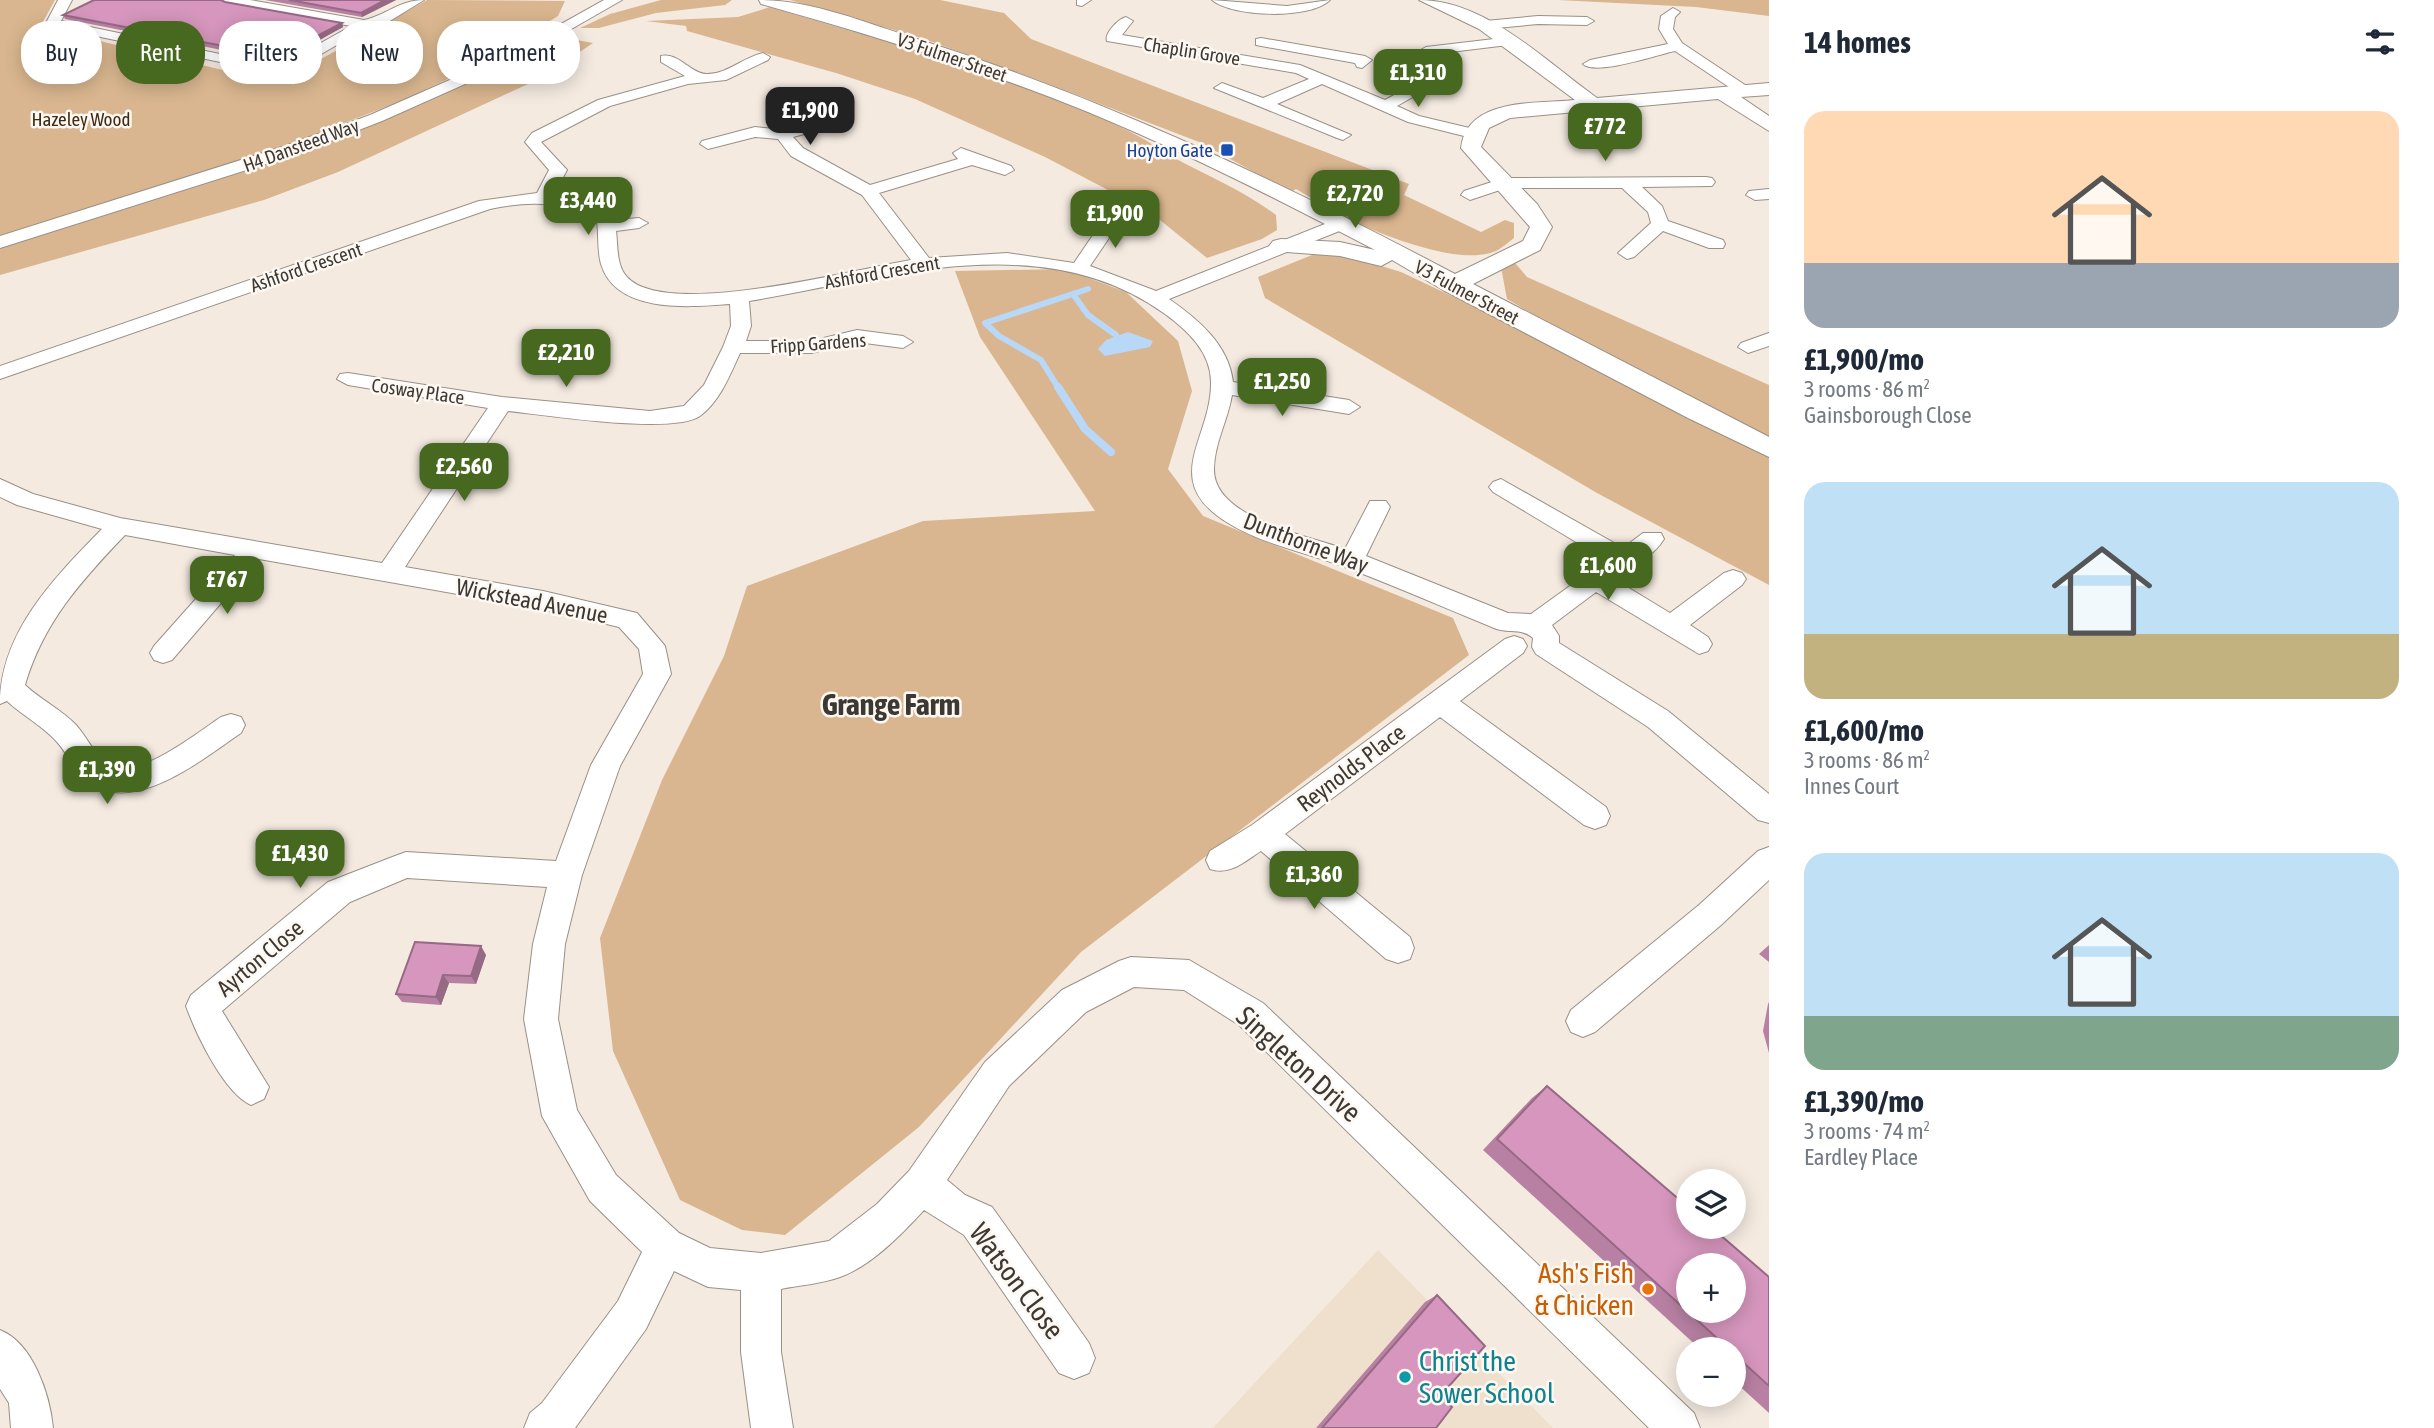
<!DOCTYPE html>
<meta charset="utf-8">
<style>
:root{--surface:#fff;--page:#f6f6f7;--text:#1f2937;--muted:#747a83;--accent:#47681f}
body{margin:0;font-family:"Asap Condensed",sans-serif;background:var(--page);color:var(--text);height:100vh;display:flex;flex-direction:column;font-size:26px;white-space:nowrap}
*{box-sizing:border-box;margin:0}
p{font-size:23px;color:var(--muted)}
.icon{flex:none;width:38px;height:38px;fill:none;stroke:currentColor;stroke-width:2;stroke-linecap:round;stroke-linejoin:round}
.map{position:relative;flex:1;overflow:hidden}
.sheet{display:flex;flex-direction:column;background:var(--surface);width:665px}
.sheet>*{flex:none}
.hud{position:absolute;left:21px;top:21px;width:665px;height:63px;display:flex;gap:14px}
.fabs{position:absolute;left:1676px;top:1169px;display:grid;gap:14px}
.fabs a{display:grid;place-items:center;width:70px;height:70px;border-radius:50%;background:var(--surface);box-shadow:0 4px 18px #0003;font-size:35px}
.price{position:absolute;translate:-50% -60px;padding:0 16px;border-radius:14px;background:var(--accent);color:#fff;font-size:23px;line-height:46px;filter:drop-shadow(0 2px 4px #0008)}
.price::after{content:'';position:absolute;left:50%;top:42px;width:21px;height:16px;margin-left:-10px;background:inherit;clip-path:polygon(0 0,100% 0,50% 100%)}
.price.active{background:#222;color:#fff}
ul{padding:0;list-style:none}
li{display:grid;align-content:center;gap:14px;height:371px;padding:0 35px}
li span{display:grid;place-items:center;height:217px;border-radius:21px;color:#555}
li>.icon{margin-inline-start:auto}
span .icon{width:126px;height:126px;fill:#fffc;stroke-width:1}
li b{font-size:30px}
h2{display:flex;justify-content:space-between;align-items:center;height:84px;padding:0 35px;font-size:30px}
.chip{padding:0 24px;border-radius:28px;background:var(--surface);box-shadow:0 4px 18px #0003;font-size:24px;line-height:63px}
.chip.active{background:var(--accent);color:#fff}
main{display:flex;flex:1;min-height:0}
.map>svg:first-child{display:block}
.education{fill:#eee0cd}
.green{fill:#d9b68f}
.water{fill:#b9d7f7}
.lines{fill:none;stroke-linecap:round;stroke-linejoin:round}
.stream-far1{stroke:#b9d7f7;stroke-width:6}
.stream{stroke:#b9d7f7;stroke-width:8}
.minor-casing{stroke:#999086;stroke-width:2}
.tertiary-casing{stroke:#999086;stroke-width:2}
.minor{fill:#fff;fill-rule:evenodd}
.tertiary{fill:#fff;fill-rule:evenodd}
.wall{fill:#b881a3}
.shaded-wall{fill:#966984}
.building{fill:#d696bd;stroke:#966984;stroke-width:2;fill-rule:evenodd}
.transit-dot{fill:#1a4fb4;stroke:#fef8f2;stroke-width:2.5}
.food-dot{fill:#e8710a;stroke:#fef8f2;stroke-width:2.5}
.culture-dot{fill:#0f9aa8;stroke:#fef8f2;stroke-width:2.5}
.labels{text-anchor:middle;stroke-width:5;stroke-linejoin:round;paint-order:stroke}
.far-street-label{font-size:19px;fill:#3c3834;stroke:#fef8f2}
.far-park-label{font-size:19px;fill:#412c13;stroke:#fef8f2}
.far-transit-label{font-size:19px;fill:#164399;stroke:#fef8f2;text-anchor:end}
.street-label{font-size:23px;fill:#3c3834;stroke:#fef8f2}
.near-street-label{font-size:28px;fill:#3c3834;stroke:#fef8f2}
.near-food-label{font-size:28px;fill:#c56008;stroke:#fef8f2;text-anchor:end}
.near-culture-label{font-size:28px;fill:#0d838f;stroke:#fef8f2;text-anchor:start}
.district-label{font-size:30px;font-weight:bold;fill:#3c3834;stroke:#fef8f2}
</style>
<main>
<div class="map">
<svg width="1769" height="1428" viewBox="0 0 1769 1428">
<rect width="100%" height="100%" fill="#f4eae0"/>
<path class="education" d="M1378 1250 1553 1428H1213Z"/>
<path class="green" d="M0 0H55L40 27 278 83 427 0 565 1 558 16 535 30 544 33 404 100 287 145 0 238Z
M661 0H732L725 5 656 13 599 28H580L610 14Z
M790 0H940L1004 13 1031 39 1409 184 1404 195 1481 232 1505 220 1514 223V238C1509 242 1502 248 1496 251 1454 269 1362 226 1323 208L1325 206 1296 189 1291 192 1199 142 1038 80 921 38Z
M1558 0H1769V16L1696 7Z
M770 7 861 34 851 28C949 56 1051 90 1142 138 1151 143 1159 150 1169 155 1205 175 1243 190 1276 215L1277 230 1262 239 1207 258 1150 212 1045 157 915 99 836 73 687 31 686 26 646 21 738 17Z
M560 37 593 43 541 78 338 172 264 200 0 275V249L3 247 304 152 471 81Z
M1306 253 1346 255 1401 272 1704 415 1507 299 1500 262 1510 257 1527 277 1769 385V585L1597 493 1265 298 1258 277 1312 255Z
M1065 269 1126 292 1178 341 1192 391 1168 469 1203 516 1453 618 1469 655 1081 952 919 1127 785 1235 742 1230 680 1200 613 1051 600 938 662 780 724 656 747 586 923 521 1095 511 980 337 955 271Z"/>
<path class="water" d="M1128 332 1153 341 1150 347 1105 356 1098 349 1106 340Z"/>
<g class="lines">
<path class="stream-far1" d="M1073 294 1088 315 1116 335
M1059 389 1041 360 999 336 985 323 1088 289"/>
<path class="stream" d="M1058 387 1085 429 1111 452"/>
<defs>
<path id="minor" d="M58 0H72L61 21 263 63 289 61 351 26 227 4 220 0H250L364 20C387 15 399 0 424 0L385 24 368 27 297 68 263 71 48 26 46 23Z
M604 0H622L512 63 382 121 297 154 0 248V236L285 146 370 115 502 57Z
M1077 0H1091L1082 6 1077 5Z
M1212 0 1287 6 1330 0C1310 20 1232 17 1212 0Z
M1673 8 1680 12 1675 17 1673 29 1682 43 1751 89V95H1741L1675 51C1656 55 1596 76 1583 64L1590 60 1668 44 1659 29 1661 16Z
M1538 16 1587 17 1594 21 1587 25 1538 24 1485 29 1478 25 1485 21Z
M1126 17 1133 21 1122 35 1300 65 1385 100 1422 80H1432V86L1397 106 1419 116 1478 130 1480 133 1472 138 1408 122 1322 84 1277 104 1351 135 1343 140 1337 138 1214 88 1222 83 1263 98 1309 79 1296 73 1107 41C1104 34 1118 19 1126 17Z
M1511 37 1516 38V44L1426 55 1419 51 1426 47Z
M1261 38 1365 56 1372 60 1362 68 1357 67 1355 63 1256 45V39Z
M763 53 770 57 768 60 726 80 688 84 610 106 541 142 567 170 554 194C573 196 605 202 614 220L639 218 648 223 639 228 616 231C618 246 616 265 627 277 666 320 855 269 911 260L862 195 791 156 778 139 755 137 708 149 700 144 702 141 755 127 783 130 828 118 834 120V126L793 137 803 148 870 185 958 159 953 153 961 148 1011 166 1014 170 1005 175 972 165 879 193 929 258 1007 253 1074 263 1095 232V218L1104 213 1113 218V232L1090 266 1156 291 1335 220H1347L1350 224 1347 228 1169 299C1198 319 1229 345 1233 382L1349 400 1360 407 1349 414 1232 395C1228 420 1214 444 1214 469 1213 518 1308 536 1345 549L1370 501H1386L1390 507 1366 556 1508 613 1531 614 1606 560 1493 492 1489 487 1493 482 1501 479 1623 548 1643 533H1661L1664 539C1653 557 1630 568 1614 579L1670 613 1724 573 1733 570 1742 573 1746 579 1742 585 1690 625 1708 637 1712 644 1708 651 1699 654 1596 592 1552 625 1559 636V643L1668 711 1769 794V823L1758 820 1648 727 1536 654 1532 647 1533 638C1520 627 1508 634 1494 628 1443 607 1393 585 1342 566 1304 552 1262 544 1228 523 1158 480 1212 439 1211 382 1211 352 1187 330 1165 314 1042 225 884 279 749 301L751 326 746 341H811L857 330 903 336 913 342 903 348 857 342 811 353H740C730 375 720 401 700 416 673 435 545 415 508 411L405 567 543 591 637 613 665 646 671 674 620 766 582 875 565 944 558 1019 577 1110 616 1175 679 1233 710 1248 761 1253 829 1241 877 1204 909 1171 985 1062 1062 990 1119 961 1131 957 1189 960 1263 1003 1694 1413 1700 1428H1649L1239 1025 1184 990 1134 987 1086 1012 1009 1086 947 1180 965 1195 992 1207 1089 1343 1095 1358 1089 1373 1074 1379 1059 1373 964 1235 924 1210C902 1234 871 1266 840 1277 821 1284 800 1285 781 1289V1352L793 1428H751L741 1352V1290L708 1287 674 1271 646 1329 575 1428H524L530 1413 542 1403 618 1301 642 1252 590 1201 542 1116 524 1019 533 944 547 887 407 878 350 902 222 1011 269 1087 264 1099 251 1105C224 1093 196 1034 186 1006L191 995 328 882 395 856 406 852 556 861 591 765 643 674 639 649 619 627 543 609 259 559 172 660 163 663 154 660 150 653 154 646 235 555 125 535C81 581 43 623 25 685 41 700 62 710 76 725 87 737 94 754 106 764 133 785 198 732 221 717L231 714 241 717 245 725 241 733C202 759 134 817 86 781 74 771 68 754 57 742 43 726 23 716 7 701L0 704C0 632 55 577 102 529L17 505 0 497V479L33 494 120 518 382 563 488 408 348 385 337 379 340 374 348 373 502 397 650 411 684 406 704 385 723 347 731 326 730 304C689 307 616 314 601 264 597 250 599 235 597 221 562 200 528 201 490 209L0 379V366L479 201 537 193 549 170 525 142 532 133 598 100 685 76 661 62V56C678 52 690 73 706 74 726 75 744 57 763 53Z
M1706 177 1712 178 1715 182 1712 186 1642 187 1662 206 1668 221 1723 240 1725 244 1723 248H1709L1663 231 1634 257 1627 259 1618 253 1651 223 1648 212 1622 188H1506L1470 200 1461 195 1464 191 1504 178Z
M1769 189V199L1755 200 1746 195 1749 191Z
M1769 333V346L1748 353 1738 347 1741 343Z
M1514 636 1523 639 1527 646 1523 653 1460 701 1606 807 1610 816 1606 825 1595 829 1584 825 1440 717 1285 834 1410 937 1414 948 1410 959 1398 963 1386 959 1261 851C1245 861 1230 876 1210 869L1206 860 1210 851 1252 825 1505 639Z
M1769 847V880L1721 925 1595 1032 1583 1037 1571 1032 1566 1021 1571 1010 1699 905 1758 851Z
M0 1330C33 1343 50 1395 53 1428H11L9 1403 0 1389Z"/>
<path id="tertiary" d="M759 0C812 0 866 23 917 39 1105 98 1281 182 1455 274L1523 241 1530 227 1461 148C1467 97 1537 104 1575 100L1479 29 1419 0C1486 0 1545 61 1597 98L1769 83V95L1741 97 1769 116V131L1718 99 1510 118 1489 128 1481 147 1537 204 1552 227 1540 250 1473 284 1769 437V457L1688 418 1443 290 1392 260 1381 266 1340 256 1273 251 1269 246 1273 241 1281 239 1340 242 1375 250C1281 201 1187 153 1088 112 982 69 872 35 761 4Z"/>
</defs>
<use href="#minor" class="minor-casing"/>
<use href="#tertiary" class="tertiary-casing"/>
<use href="#minor" class="minor"/>
<use href="#tertiary" class="tertiary"/>
</g>
<path class="wall" d="M265 0H396L362 17Z
M225 2 342 23 343 27 285 59 272 60 65 19 63 15Z
M1769 945V962L1759 954Z
M486 955 476 984 449 983 441 1005 402 1002 396 994Z
M1769 1002V1053L1763 1031 1768 1004Z
M1547 1086 1769 1277V1413L1734 1381V1349H1700L1483 1150 1532 1098Z
M1437 1295 1440 1396 1436 1428H1316L1425 1302Z"/>
<path class="shaded-wall" d="M385 0H396L362 17 361 13Z
M342 23 343 27 285 59 283 54Z
M481 946 486 955 476 984 471 976Z
M443 975 449 983 441 1005 436 997Z"/>
<path class="building" d="M94 0H221L225 2 342 23 283 54 270 55 63 15Z
M289 0H385L361 13Z
M415 942 481 946 471 976 443 975 436 997 396 994Z
M1547 1086 1689 1208V1227H1711L1769 1277V1386L1734 1354V1349H1729L1497 1139ZM1689 1265H1734V1311H1689Z
M1437 1295 1485 1346 1440 1396 1452 1407 1436 1428H1322Z"/>
<rect class="transit-dot" x="1220" y="143" width="14" height="14" rx="3.5"/>
<circle class="food-dot" cx="1648" cy="1289" r="7"/>
<circle class="culture-dot" cx="1405" cy="1377" r="7"/>
<g class="labels">
<g class="far-street-label">
<text transform="translate(1192 51) rotate(9)" y="7">Chaplin Grove</text>
<text transform="translate(952 57) rotate(19)" y="7">V3 Fulmer Street</text>
<text transform="translate(301 145) rotate(-20)" y="7">H4 Dansteed Way</text>
<text transform="translate(306 267) rotate(-19)" y="7">Ashford Crescent</text>
<text transform="translate(882 272) rotate(-10)" y="7">Ashford Crescent</text>
<text transform="translate(1467 292) rotate(28)" y="7">V3 Fulmer Street</text>
<text transform="translate(818 343) rotate(-4)" y="7">Fripp Gardens</text>
<text transform="translate(418 391) rotate(8)" y="7">Cosway Place</text>
</g>
<g class="far-park-label">
<text x="81" y="126">Hazeley Wood</text>
</g>
<g class="far-transit-label">
<text x="1213" y="157">Hoyton Gate</text>
</g>
<g class="street-label">
<text transform="translate(1306 543) rotate(21)" y="8">Dunthorne Way</text>
<text transform="translate(532 601) rotate(11)" y="8">Wickstead Avenue</text>
<text transform="translate(1351 768) rotate(-37)" y="8">Reynolds Place</text>
<text transform="translate(260 958) rotate(-40)" y="8">Ayrton Close</text>
</g>
<g class="near-street-label">
<text transform="translate(1299 1064) rotate(42)" y="10">Singleton Drive</text>
<text transform="translate(1017 1281) rotate(53)" y="10">Watson Close</text>
</g>
<g class="near-food-label">
<text x="1634" y="1283">Ash's Fish<tspan x="1634" dy="32">&amp; Chicken</tspan></text>
</g>
<g class="near-culture-label">
<text x="1419" y="1371">Christ the<tspan x="1419" dy="32">Sower School</tspan></text>
</g>
<g class="district-label">
<text x="891" y="715">Grange Farm</text>
</g>
</g>
</svg>
<div class="fabs">
<a><svg class="icon" aria-label="layers" viewBox="0 0 24 24"><path d="M12 4l9 5-9 5-9-5zM3 14l9 5 9-5"/></svg></a>
<a>+</a>
<a>−</a>
</div>
<b class="price" style="left:1418px;top:109px">£1,310</b>
<b class="price active" style="left:810px;top:147px">£1,900</b>
<b class="price" style="left:1605px;top:163px">£772</b>
<b class="price" style="left:1355px;top:230px">£2,720</b>
<b class="price" style="left:588px;top:237px">£3,440</b>
<b class="price" style="left:1115px;top:250px">£1,900</b>
<b class="price" style="left:566px;top:389px">£2,210</b>
<b class="price" style="left:1282px;top:418px">£1,250</b>
<b class="price" style="left:464px;top:503px">£2,560</b>
<b class="price" style="left:1608px;top:602px">£1,600</b>
<b class="price" style="left:227px;top:616px">£767</b>
<b class="price" style="left:107px;top:806px">£1,390</b>
<b class="price" style="left:300px;top:890px">£1,430</b>
<b class="price" style="left:1314px;top:911px">£1,360</b>
<div class="hud">
<a class="chip">Buy</a>
<a class="chip active">Rent</a>
<a class="chip">Filters</a>
<a class="chip">New</a>
<a class="chip">Apartment</a>
</div>
</div>
<section class="sheet">
<h2>14 homes<svg class="icon" aria-label="filters" viewBox="0 0 24 24"><path d="M4 7h16M4 17h16"/><circle cx="9" cy="7" r="2"/><circle cx="15" cy="17" r="2"/></svg></h2>
<ul>
<li><span style="background:linear-gradient(#ffd9b3 70%,#9aa5b1 0)"><svg class="icon" aria-label="home" viewBox="0 0 24 24"><path d="M3 11l9-7 9 7M6 9v11h12V9"/></svg></span><div><b>£1,900/mo</b><p>3 rooms · 86 m²</p><p>Gainsborough Close</p></div></li>
<li><span style="background:linear-gradient(#bfe0f5 70%,#c2b280 0)"><svg class="icon" aria-label="home" viewBox="0 0 24 24"><path d="M3 11l9-7 9 7M6 9v11h12V9"/></svg></span><div><b>£1,600/mo</b><p>3 rooms · 86 m²</p><p>Innes Court</p></div></li>
<li><span style="background:linear-gradient(#bfe0f5 75%,#7fa58c 0)"><svg class="icon" aria-label="home" viewBox="0 0 24 24"><path d="M3 11l9-7 9 7M6 9v11h12V9"/></svg></span><div><b>£1,390/mo</b><p>3 rooms · 74 m²</p><p>Eardley Place</p></div></li>
</ul>
</section>
</main>
